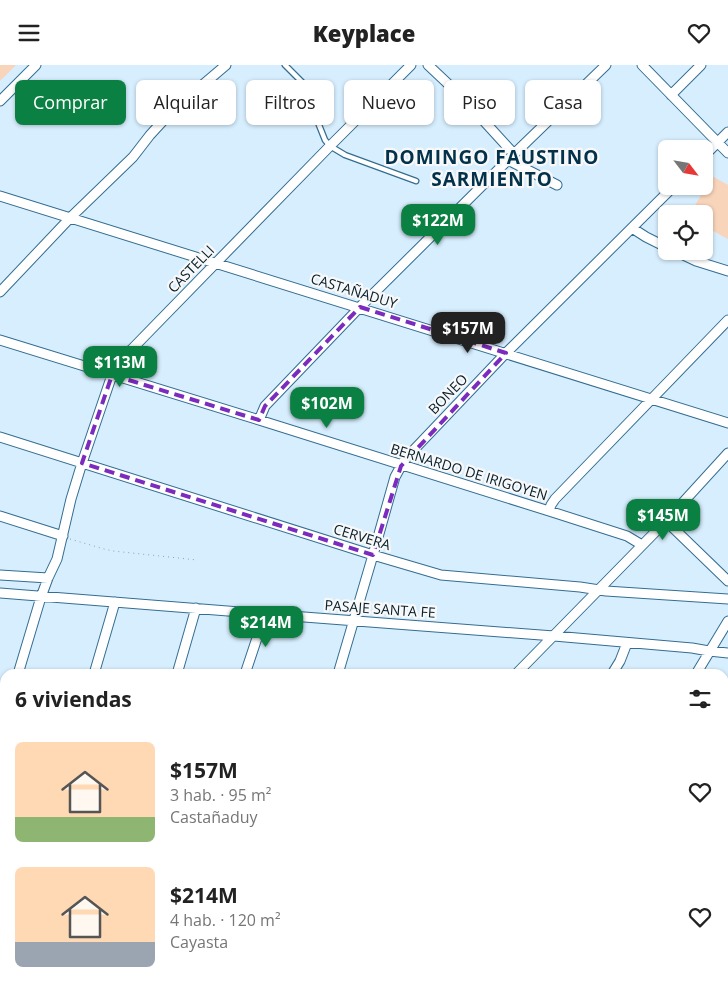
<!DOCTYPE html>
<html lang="es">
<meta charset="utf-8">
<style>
:root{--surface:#fff;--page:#f2f2f2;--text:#222;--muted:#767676;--accent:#0b8043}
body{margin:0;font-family:"Open Sans",sans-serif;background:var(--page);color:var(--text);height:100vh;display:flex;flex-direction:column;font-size:19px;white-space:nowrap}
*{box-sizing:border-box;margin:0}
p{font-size:16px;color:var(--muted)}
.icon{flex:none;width:28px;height:28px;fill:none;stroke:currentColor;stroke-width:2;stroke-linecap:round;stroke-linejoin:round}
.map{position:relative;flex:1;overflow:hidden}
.sheet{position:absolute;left:0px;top:604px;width:729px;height:321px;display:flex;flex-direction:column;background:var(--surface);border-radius:15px 15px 0 0;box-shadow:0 1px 4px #0004}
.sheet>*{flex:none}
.banner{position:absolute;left:15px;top:15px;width:699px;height:45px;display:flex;gap:10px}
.needle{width:32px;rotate:121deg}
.tools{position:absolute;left:658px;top:75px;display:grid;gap:10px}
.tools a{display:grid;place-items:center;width:55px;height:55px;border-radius:8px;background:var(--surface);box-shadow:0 1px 4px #0004;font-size:25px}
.price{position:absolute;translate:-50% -42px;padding:0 11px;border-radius:10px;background:var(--accent);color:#fff;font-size:16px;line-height:32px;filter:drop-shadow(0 1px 2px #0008)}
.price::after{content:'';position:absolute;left:50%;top:30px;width:15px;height:11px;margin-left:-8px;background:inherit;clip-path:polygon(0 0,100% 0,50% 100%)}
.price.selected{background:#222;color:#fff}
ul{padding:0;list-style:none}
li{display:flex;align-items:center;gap:15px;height:125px;padding:0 15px}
li span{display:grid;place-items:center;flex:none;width:140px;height:100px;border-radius:8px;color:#555}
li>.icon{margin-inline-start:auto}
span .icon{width:60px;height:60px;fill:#fffc;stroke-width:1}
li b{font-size:21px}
h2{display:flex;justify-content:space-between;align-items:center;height:60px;padding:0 15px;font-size:21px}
.chip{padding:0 18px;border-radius:8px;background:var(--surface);box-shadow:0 1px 4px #0004;font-size:18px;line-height:45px}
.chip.selected{background:var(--accent);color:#fff}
header{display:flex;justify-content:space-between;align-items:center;height:65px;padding:0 15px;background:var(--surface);font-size:22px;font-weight:800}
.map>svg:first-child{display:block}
.green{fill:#f8d4ba}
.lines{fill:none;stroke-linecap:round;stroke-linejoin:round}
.service-casing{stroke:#346d91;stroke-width:7}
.minor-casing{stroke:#346d91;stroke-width:11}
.primary-casing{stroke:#2c749e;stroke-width:16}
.path{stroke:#89a1b0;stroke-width:1;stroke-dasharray:1 4;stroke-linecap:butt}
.service{stroke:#fff;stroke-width:4.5}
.minor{stroke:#fff;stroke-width:9}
.primary{stroke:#8dc7e9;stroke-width:14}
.marked{fill:none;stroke:#7b2cbf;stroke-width:4;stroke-dasharray:10 6;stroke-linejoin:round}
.labels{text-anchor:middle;stroke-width:4.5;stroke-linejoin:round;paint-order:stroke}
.street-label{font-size:14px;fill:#061f2d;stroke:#f8f8f8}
.district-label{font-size:19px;font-weight:bold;letter-spacing:1px;fill:#02324b;stroke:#f8f8f8}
</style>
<header><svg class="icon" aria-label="menu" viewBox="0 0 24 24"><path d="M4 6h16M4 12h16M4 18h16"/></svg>Keyplace<svg class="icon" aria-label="heart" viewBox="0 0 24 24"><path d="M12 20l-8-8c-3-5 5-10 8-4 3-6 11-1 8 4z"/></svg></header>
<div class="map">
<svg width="728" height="924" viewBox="0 0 728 924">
<rect width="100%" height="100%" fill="#d7eefe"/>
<path class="green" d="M0 0H16L0 16Z
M712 111 728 120V174L704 161V149H690Z"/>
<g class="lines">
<defs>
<path id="service" d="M285 0 302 17 309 25 312 30 315 50 325 75 330 81 345 90 416 116
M0 658 5 660
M724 865 728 866"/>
<path id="minor" d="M428 0 462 32 514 89
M642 0 728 88
M671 30 701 0
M0 36 36 0
M704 91 728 67
M508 95 557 120
M0 131 728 358
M632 163 646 172 666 182
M675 186 696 196 728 206
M0 227 71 152 133 92 150 70 173 45 226 0
M0 275 259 355 549 446 627 471 642 480
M259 355 265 341 360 242 514 89 606 0
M0 372 373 490 441 510 580 522 606 526 728 534
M549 446 551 440 555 434 728 255
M0 451 63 471
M666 456 728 516
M0 510 48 513
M0 528 265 549 554 571 692 583 709 586 728 588
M18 609 41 532 48 513 57 494 71 434 82 398 112 310 117 301 132 284 330 81 411 0
M94 609 115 537
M177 609 196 543
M245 609 265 549
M338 609 373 490 395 412 401 401 407 392 506 288 674 121
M516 609 666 456 728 388
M612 609 620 596 627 578
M696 609 728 556
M0 847 5 842
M724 889 728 882
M0 898 5 903
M22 920 26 924
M257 920 261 924
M378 920 382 924
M114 924 117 920
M306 924 310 920
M498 924 502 920
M689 924 693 920"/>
<path id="primary" d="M0 644 5 646
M0 669 5 671
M724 854 728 856
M724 878 728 879"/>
</defs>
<use href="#service" class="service-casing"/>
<use href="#minor" class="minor-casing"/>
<use href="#primary" class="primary-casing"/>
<path class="path" d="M70 474 104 484 113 486 197 495"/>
<use href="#service" class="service"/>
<use href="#minor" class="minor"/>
<use href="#primary" class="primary"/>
</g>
<path class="marked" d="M360 242 506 288 401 401 373 490 82 398 112 310 259 355 265 341Z"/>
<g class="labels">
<g class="street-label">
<text transform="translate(191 204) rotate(-46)" y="5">CASTELLI</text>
<text transform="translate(354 226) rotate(17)" y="5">CASTAÑADUY</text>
<text transform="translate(448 329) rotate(-46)" y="5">BONEO</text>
<text transform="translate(469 407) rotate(17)" y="5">BERNARDO DE IRIGOYEN</text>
<text transform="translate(362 472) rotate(17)" y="5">CERVERA</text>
<text transform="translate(380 544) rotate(4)" y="5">PASAJE SANTA FE</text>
</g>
<g class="district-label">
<text x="492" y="99">DOMINGO FAUSTINO<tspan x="492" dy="22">SARMIENTO</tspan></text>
</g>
</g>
</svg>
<div class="tools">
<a><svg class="needle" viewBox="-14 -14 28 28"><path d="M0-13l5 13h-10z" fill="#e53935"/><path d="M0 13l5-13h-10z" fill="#767676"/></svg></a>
<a><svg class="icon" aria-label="locate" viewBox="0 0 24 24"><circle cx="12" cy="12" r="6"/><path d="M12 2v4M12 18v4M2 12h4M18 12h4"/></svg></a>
</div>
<b class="price" style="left:438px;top:181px">$122M</b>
<b class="price selected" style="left:468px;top:289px">$157M</b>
<b class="price" style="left:120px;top:323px">$113M</b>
<b class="price" style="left:327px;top:364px">$102M</b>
<b class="price" style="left:663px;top:476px">$145M</b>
<b class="price" style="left:266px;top:583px">$214M</b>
<div class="banner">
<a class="chip selected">Comprar</a>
<a class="chip">Alquilar</a>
<a class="chip">Filtros</a>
<a class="chip">Nuevo</a>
<a class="chip">Piso</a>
<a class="chip">Casa</a>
</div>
<section class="sheet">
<h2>6 viviendas<svg class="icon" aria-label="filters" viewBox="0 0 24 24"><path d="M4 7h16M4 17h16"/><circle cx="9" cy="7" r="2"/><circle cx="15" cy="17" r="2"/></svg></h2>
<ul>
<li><span style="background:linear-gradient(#ffd9b3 75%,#8fb573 0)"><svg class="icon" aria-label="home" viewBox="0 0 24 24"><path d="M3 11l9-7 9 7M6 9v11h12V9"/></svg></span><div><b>$157M</b><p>3 hab. · 95 m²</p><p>Castañaduy</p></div><svg class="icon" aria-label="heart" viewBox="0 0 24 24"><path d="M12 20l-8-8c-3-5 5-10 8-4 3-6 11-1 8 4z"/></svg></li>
<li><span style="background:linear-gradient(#ffd9b3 75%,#9aa5b1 0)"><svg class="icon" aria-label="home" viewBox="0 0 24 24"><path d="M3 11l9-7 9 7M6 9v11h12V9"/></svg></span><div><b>$214M</b><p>4 hab. · 120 m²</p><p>Cayasta</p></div><svg class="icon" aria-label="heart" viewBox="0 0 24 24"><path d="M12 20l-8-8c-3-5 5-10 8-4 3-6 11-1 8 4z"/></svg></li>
</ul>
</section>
</div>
